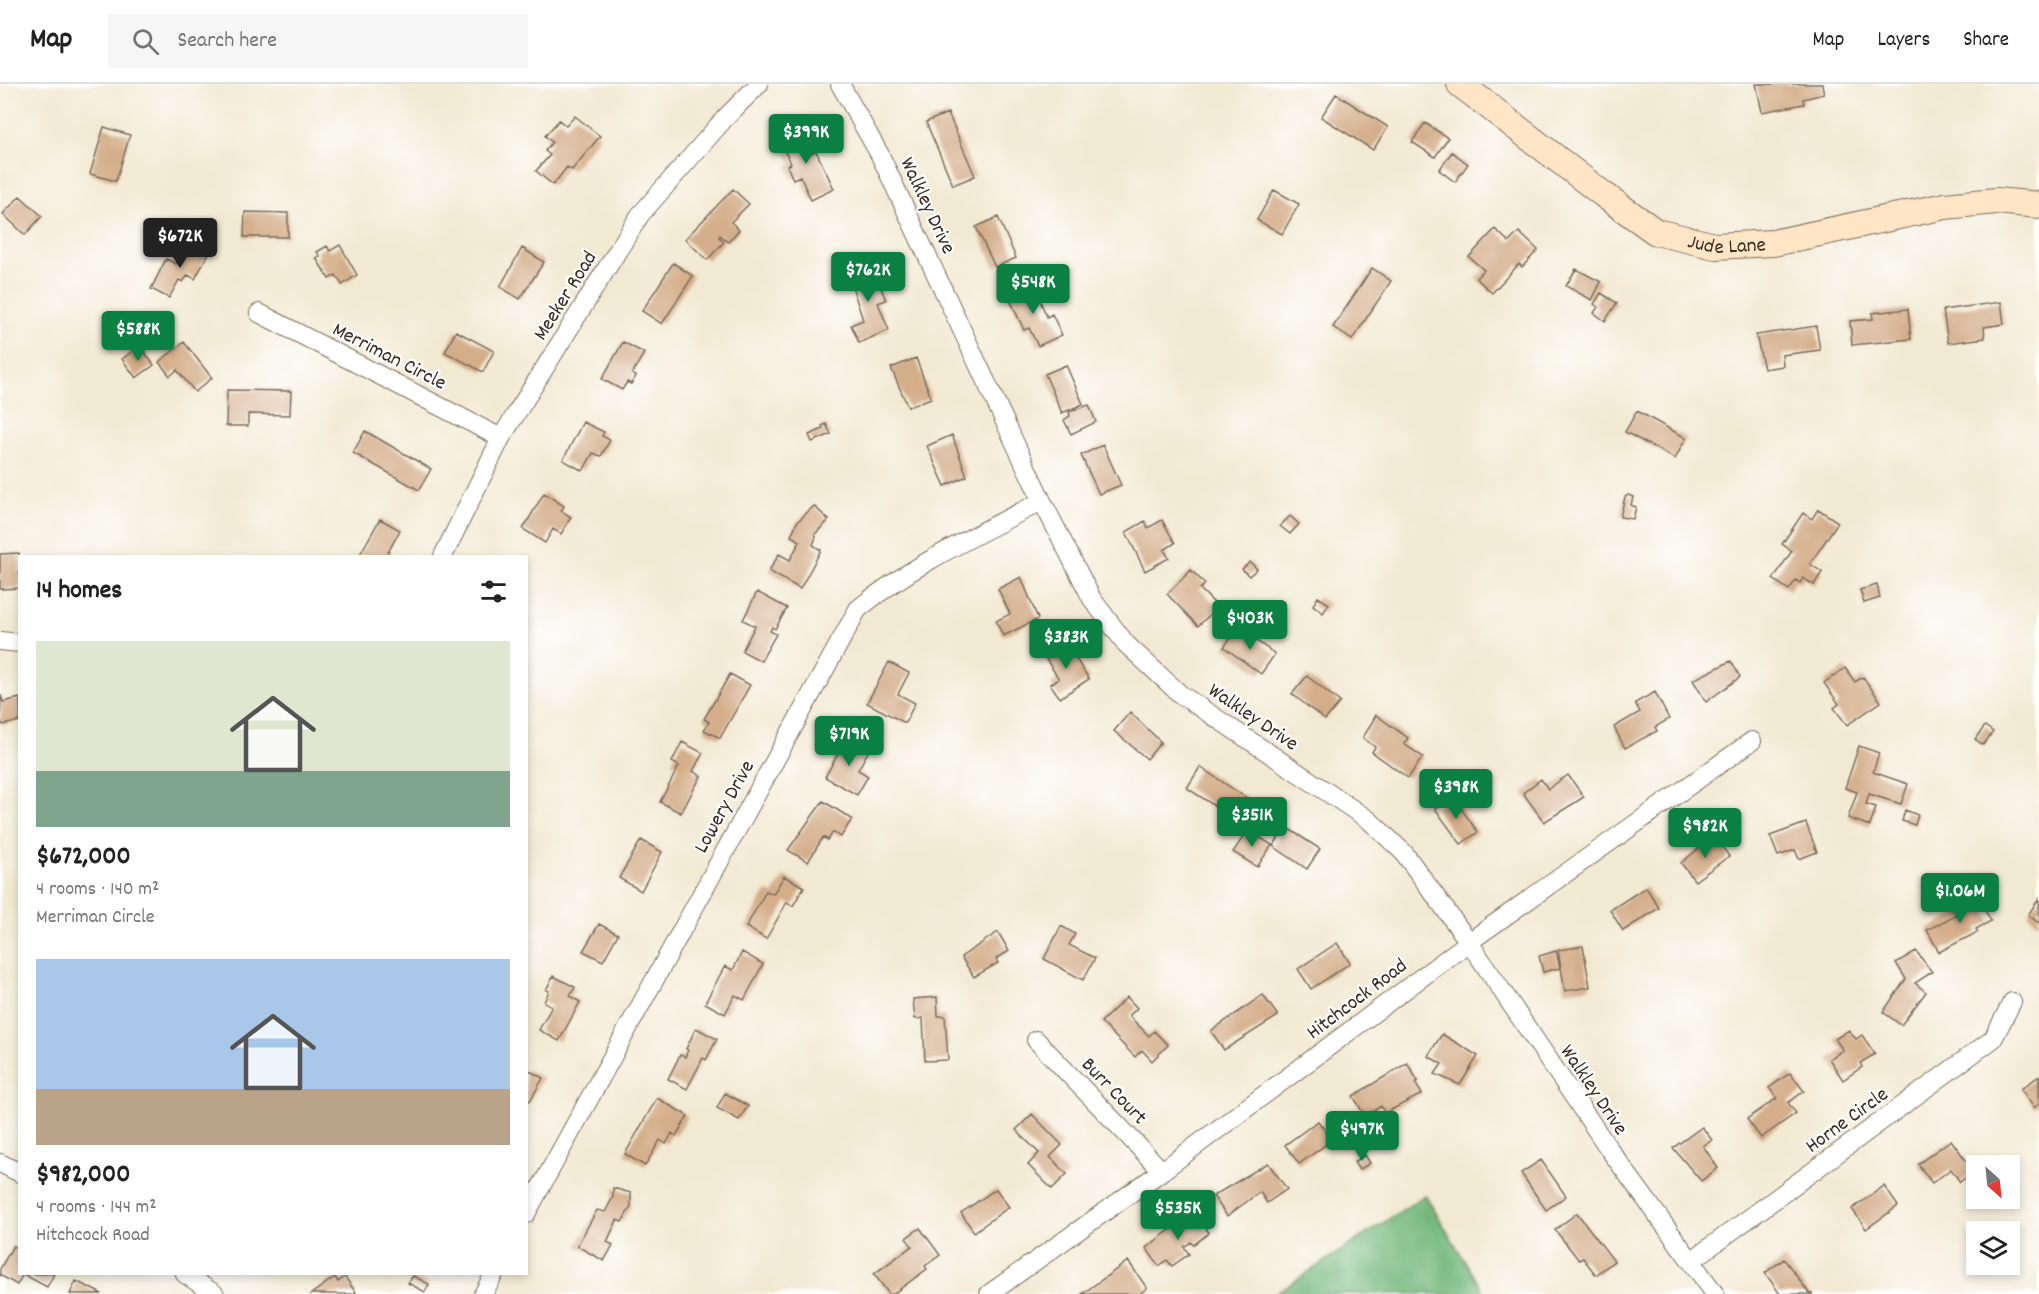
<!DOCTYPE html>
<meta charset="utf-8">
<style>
:root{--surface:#fff;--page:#f6f6f6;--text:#222;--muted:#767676;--line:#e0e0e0;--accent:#0b8043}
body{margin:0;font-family:Dekko,sans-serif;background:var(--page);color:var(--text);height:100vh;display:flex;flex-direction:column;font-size:22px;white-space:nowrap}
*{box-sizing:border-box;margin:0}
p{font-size:20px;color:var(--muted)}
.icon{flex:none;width:33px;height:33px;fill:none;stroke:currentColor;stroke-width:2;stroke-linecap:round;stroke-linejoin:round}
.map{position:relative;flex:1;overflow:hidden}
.sheet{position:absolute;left:18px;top:471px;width:510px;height:720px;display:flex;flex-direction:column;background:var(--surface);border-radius:0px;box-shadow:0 3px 9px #0003}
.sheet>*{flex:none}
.needle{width:39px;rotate:153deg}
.tools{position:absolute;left:1966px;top:1071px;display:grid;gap:12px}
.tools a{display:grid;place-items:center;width:54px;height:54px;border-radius:0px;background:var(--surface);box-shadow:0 3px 9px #0003;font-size:30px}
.price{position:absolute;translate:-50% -51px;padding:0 14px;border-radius:6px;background:var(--accent);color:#fff;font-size:20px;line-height:39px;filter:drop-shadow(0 2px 3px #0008)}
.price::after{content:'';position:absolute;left:50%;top:36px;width:18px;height:14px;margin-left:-9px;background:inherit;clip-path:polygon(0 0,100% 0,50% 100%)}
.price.current{background:#222;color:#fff}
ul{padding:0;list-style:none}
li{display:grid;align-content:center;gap:12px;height:318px;padding:0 18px}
li span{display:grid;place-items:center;height:186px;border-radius:0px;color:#555}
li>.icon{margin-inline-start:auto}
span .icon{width:108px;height:108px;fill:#fffc;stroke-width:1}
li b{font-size:26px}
h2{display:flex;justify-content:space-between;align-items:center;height:72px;padding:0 18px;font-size:26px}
header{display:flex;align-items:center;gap:36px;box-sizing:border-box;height:84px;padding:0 30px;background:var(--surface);border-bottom:2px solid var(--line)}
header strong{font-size:28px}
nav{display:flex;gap:33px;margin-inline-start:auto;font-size:21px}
.search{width:420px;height:54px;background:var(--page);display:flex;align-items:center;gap:15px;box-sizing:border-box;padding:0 21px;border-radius:0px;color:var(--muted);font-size:22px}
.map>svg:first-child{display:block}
.forest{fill:#75b87c;stroke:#58714d;stroke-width:1.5}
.building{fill:#d4ae8a}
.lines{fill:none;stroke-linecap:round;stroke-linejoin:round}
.street-casing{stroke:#7b6d5d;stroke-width:20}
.secondary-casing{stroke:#7b6d5d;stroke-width:28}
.street{stroke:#fff;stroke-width:18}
.secondary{stroke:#fee5c5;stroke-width:26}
.labels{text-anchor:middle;stroke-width:4.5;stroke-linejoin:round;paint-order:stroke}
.street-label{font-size:21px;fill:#3b2a1e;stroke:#fff}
</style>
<header>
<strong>Map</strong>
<div class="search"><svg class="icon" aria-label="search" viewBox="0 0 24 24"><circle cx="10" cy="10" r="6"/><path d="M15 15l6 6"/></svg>Search here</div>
<nav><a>Map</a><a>Layers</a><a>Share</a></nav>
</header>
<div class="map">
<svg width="2039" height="1210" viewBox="0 0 2039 1210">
<rect width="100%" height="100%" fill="#fff"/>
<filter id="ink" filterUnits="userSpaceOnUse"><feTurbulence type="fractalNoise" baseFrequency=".0167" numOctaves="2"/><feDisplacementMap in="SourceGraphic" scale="12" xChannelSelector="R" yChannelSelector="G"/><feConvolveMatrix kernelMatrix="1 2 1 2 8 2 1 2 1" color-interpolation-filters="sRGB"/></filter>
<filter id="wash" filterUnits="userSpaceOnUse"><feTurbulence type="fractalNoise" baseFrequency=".008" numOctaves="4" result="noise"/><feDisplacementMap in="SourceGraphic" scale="24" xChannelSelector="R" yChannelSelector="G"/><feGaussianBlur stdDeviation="1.35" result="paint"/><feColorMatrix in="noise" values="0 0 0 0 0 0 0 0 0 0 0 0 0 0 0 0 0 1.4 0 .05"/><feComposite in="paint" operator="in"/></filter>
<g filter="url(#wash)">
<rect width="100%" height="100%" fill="#f2e9d2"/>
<path class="forest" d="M1425 1111 1485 1210H1275Z"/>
<g id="blocks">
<path class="building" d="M1756 0H1822L1824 10 1803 15 1804 20 1762 28Z
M1336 10 1388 43 1373 66 1321 33Z
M948 29 975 92 953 101 926 38Z
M575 32 600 52 572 86 567 83 553 101 536 87 550 71 545 67 552 58 545 52 559 36 566 42Z
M1425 39 1448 54 1435 73 1412 58Z
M104 43 130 51 116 97 90 90Z
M797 44 808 70 816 67 834 105 811 116 800 92 793 95 787 82 791 80 778 53Z
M1452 68 1468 80 1455 98 1439 86Z
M733 105 749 120 731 138 739 146 728 158 720 151 719 153 724 158 707 176 685 155Z
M1274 106 1299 120 1282 150 1257 136Z
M20 112 42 132 25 151 3 130Z
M245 128 288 129V153H244Z
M998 133 1016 174 995 183 976 143Z
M1495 145 1509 158 1519 148 1538 166 1522 183 1519 180 1492 209 1476 194 1484 186 1469 173Z
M189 156 210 167 195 195 188 191 183 198 179 196 169 214 151 205 166 175 176 180Z
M340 161 357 191 342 201 336 191 329 195 316 174 320 172 317 168 327 162 330 167Z
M522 164 544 178 520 215 500 203Z
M870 178 886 216 878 219 889 246 859 259 851 241 863 236 847 187Z
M673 179 693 192 662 240 642 227Z
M1372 184 1391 197 1352 256 1333 243Z
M1576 185 1601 198 1592 216 1566 202Z
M1026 198 1033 214 1038 212 1047 233 1052 230 1062 251 1038 262 1029 244 1024 246 1006 207Z
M1601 209 1617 219 1605 237 1594 229 1598 223 1594 220Z
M2001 218 2004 240 1984 243 1985 254 1948 259 1943 226Z
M1908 225 1911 255 1852 261 1850 237 1873 235 1872 229Z
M1816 242 1820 266 1782 271 1783 282 1764 285 1756 251Z
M456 247 494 267 483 288 445 268Z
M184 258 212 294 195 308 177 286 170 292 159 278Z
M623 258 644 269 632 290 636 292 631 300 627 298 622 306 602 295Z
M140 262 154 281 136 294 122 275Z
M916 274 931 314 908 323 891 284Z
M1066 281 1083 320 1062 329 1045 290Z
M227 306 291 307 290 331 248 330V342H226Z
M1089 321 1096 338 1071 350 1064 336 1070 332 1069 328Z
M1637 327 1686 354 1675 375 1625 348Z
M583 338 604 348 602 352 610 356 601 372 593 369 583 387 563 376Z
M826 340 831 350 812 358 809 351 823 345 822 342Z
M365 347 431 385 419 406 353 369Z
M952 351 967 392 945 402 927 362Z
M1103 361 1121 401 1099 410 1081 371Z
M544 409 564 422 561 427 571 433 561 450 553 445 545 459 523 445Z
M1628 411 1633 413 1631 421 1636 423 1633 435 1620 433 1625 413Z
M814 422 829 436 815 450 816 453 813 461 821 466 800 505 769 487 779 470 790 476 800 457 791 452 797 438Z
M1818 425 1838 438 1810 480 1822 488 1814 501 1803 494 1800 499 1796 496 1789 506 1773 495 1792 467 1782 460 1803 429 1812 435Z
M1290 432 1299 440 1290 450 1280 442Z
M380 435 400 446 386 472H359Z
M1162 436 1175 459 1164 466 1169 474 1145 487 1126 448 1145 437 1148 444Z
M19 469 20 504 0 505V470Z
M1250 478 1257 485 1249 492 1242 485Z
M1191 486 1205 500 1200 505 1218 523 1198 542 1167 510Z
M1021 493 1038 535 1003 552 996 537 1010 530 998 505Z
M1877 501 1880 514 1864 519 1860 506Z
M757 508 787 524 775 545 772 543 770 547 776 550 761 577 742 567 755 542 743 536Z
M1318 513 1329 520 1323 529 1313 521Z
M1238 544 1275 570 1261 590 1224 563Z
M1065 558 1089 595 1060 614 1050 600 1059 595 1044 572Z
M1731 577 1740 593 1706 618 1693 596Z
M889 578 909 589 898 610 915 619 905 639 867 619Z
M1845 584 1855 598 1863 593 1881 618 1847 641 1834 624 1839 620 1824 599Z
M730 590 750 601 720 654 704 646 709 638 704 635Z
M1307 592 1340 618 1325 636 1292 610Z
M1655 608 1669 635 1655 643 1657 647 1625 664 1614 643 1640 628 1635 619Z
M1 611 3 618 20 614V637L3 641 0 636Z
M1130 628 1161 658 1147 675 1114 647Z
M1376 631 1408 654 1404 660 1423 673 1408 694 1372 668 1375 663 1363 654Z
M1985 642 1993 648 1983 661 1975 655Z
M847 654 869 666 858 686 868 692 857 711 825 693Z
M682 658 703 669 693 687 701 692 681 729 660 718 679 682 672 678Z
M1859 662 1879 669 1873 688 1908 700 1901 720 1869 710 1866 720 1876 723 1870 742 1848 734 1857 708 1845 704Z
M1200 683 1251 717 1236 740 1219 729 1221 726 1187 704Z
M1568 691 1584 713 1544 738 1523 709 1541 695 1548 705Z
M1452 712 1478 748 1461 760 1435 725Z
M823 717 852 735 841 753 833 748 828 756 823 753 808 778 788 766Z
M1905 726 1918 731 1915 741 1902 737Z
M1806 739 1817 768 1799 775 1795 766 1778 772 1770 752Z
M1286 743 1320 765 1307 785 1273 762Z
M1248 746 1272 761 1257 783 1233 768Z
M1714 752 1729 772 1695 797 1681 779Z
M641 756 662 768 641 807 619 794Z
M784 792 804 803 793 822 787 818 766 855 746 843 766 807 773 810Z
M1646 803 1659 824 1623 847 1610 826Z
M1975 808 1991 837 1976 845 1978 848 1939 868 1927 846 1965 826 1959 816Z
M2039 814V839L2028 831Z
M599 840 618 850 603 877 583 867Z
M1061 842 1075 850 1069 861 1095 874 1083 896 1044 875Z
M998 848 1009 867 996 875 998 879 974 893 961 873Z
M1337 859 1350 879 1311 905 1298 885Z
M1583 862 1590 903 1565 907 1558 866Z
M1556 867 1560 884 1543 888 1539 872Z
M1916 867 1932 888 1915 899 1926 908 1901 941 1883 928 1906 895 1896 879Z
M742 868 763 880 744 916 735 911 725 930 705 919 725 882 733 886Z
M553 892 575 903 570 912 580 918 559 957 539 946 552 922 544 918 549 907 546 906Z
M1263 911 1278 932 1224 966 1211 947Z
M937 913 938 932H945L948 976 925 977 923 934 915 935 913 915Z
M1127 913 1137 924 1129 932 1149 952 1154 947 1168 961 1152 977 1142 966 1135 973 1101 938Z
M696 944 717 955 706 976 703 974 687 1005 668 995 680 971 685 973 688 966 686 965Z
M1849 946 1856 955 1862 951 1875 970 1860 979 1862 983 1843 996 1829 975 1843 966 1835 955Z
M1442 950 1478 972 1460 1001 1435 990 1442 980 1428 972Z
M1407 979 1418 997 1415 999 1422 1010 1385 1029 1381 1022 1365 1032 1353 1012Z
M526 985 543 994 530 1017 526 1015Z
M1790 989 1804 1007 1788 1019 1796 1029 1761 1054 1747 1035 1777 1014 1769 1004Z
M2039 992V1020L2034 1024 2021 1005Z
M725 1009 748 1022 739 1036 717 1024Z
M657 1014 688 1032 676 1052 672 1049 666 1060 660 1056 645 1082 625 1070Z
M1032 1030 1062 1061 1050 1073 1067 1090 1052 1105 1028 1081 1039 1069 1016 1046Z
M1318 1037 1332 1056 1299 1080 1285 1061Z
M1702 1043 1712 1056 1703 1062 1718 1084 1701 1097 1673 1064Z
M1951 1056 1974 1087 1960 1098 1951 1085 1932 1099 1918 1080Z
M1365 1071 1370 1079 1359 1086 1354 1078Z
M1541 1076 1566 1112 1546 1126 1521 1089Z
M1268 1079 1287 1105 1267 1119 1260 1108 1227 1132 1213 1112Z
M1884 1102 1898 1122 1866 1145 1852 1125Z
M613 1104 631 1109V1122L622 1138 617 1136 607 1158 613 1161 604 1177 577 1162 597 1126 605 1128 613 1113Z
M996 1105 1009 1123 974 1148 961 1129Z
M1194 1128 1209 1149 1193 1161 1191 1158 1184 1163 1189 1170 1172 1182 1167 1176 1159 1182 1146 1164Z
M1577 1129 1614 1177 1596 1191 1583 1174 1579 1176 1555 1146Z
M920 1144 940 1171 925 1182 927 1185 893 1210H889L874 1190 912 1162 906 1154Z
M13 1162 20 1165V1190H54L47 1203 23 1190 17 1201 0 1191V1185Z
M1784 1175 1809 1209 1813 1210H1780L1765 1189Z
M1128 1177 1147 1204 1139 1210H1082Z
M413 1192 429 1200 425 1208 408 1199Z
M335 1193 338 1198 345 1193 357 1210H311Z
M76 1197 102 1210H70Z"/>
</g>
</g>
<g filter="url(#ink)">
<use href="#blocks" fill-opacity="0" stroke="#7b6d5d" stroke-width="1.5"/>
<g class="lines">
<defs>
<path id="street" d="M840 0 880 71 1042 417 1092 515 1126 560 1180 610 1369 736 1404 769 1469 858 1609 1065 1715 1210
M259 229 501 354
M443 472 501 354 640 131 726 33 759 0
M0 557 20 559
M1036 956 1162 1087
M0 1079 20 1089
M526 1130 858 525C913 480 979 450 1042 417
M1691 1177 1993 955 2012 918
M185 1190 215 1210
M483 1210 494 1190
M989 1210 1162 1087 1469 858 1752 657"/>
<g id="secondary">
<path id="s1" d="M1460 0 1604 111 1656 148 1715 162 1773 159 1945 122 1996 117 2039 121"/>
</g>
</defs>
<use href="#street" class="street-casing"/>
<use href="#secondary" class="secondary-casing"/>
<use href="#street" class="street"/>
<use href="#secondary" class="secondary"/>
</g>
</g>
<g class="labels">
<g class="street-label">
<text transform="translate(929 121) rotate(65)" y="7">Walkley Drive</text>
<text dy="7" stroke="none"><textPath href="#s1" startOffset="318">Jude Lane</textPath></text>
<text transform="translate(564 211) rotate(-58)" y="7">Meeker Road</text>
<text transform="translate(390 271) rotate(27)" y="7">Merriman Circle</text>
<text transform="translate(1254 632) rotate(34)" y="7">Walkley Drive</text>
<text transform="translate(723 722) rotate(-61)" y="7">Lowery Drive</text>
<text transform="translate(1356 914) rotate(-37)" y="7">Hitchcock Road</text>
<text transform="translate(1595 1005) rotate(56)" y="7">Walkley Drive</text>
<text transform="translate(1115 1006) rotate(46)" y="7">Burr Court</text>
<text transform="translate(1846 1035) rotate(-36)" y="7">Horne Circle</text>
</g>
</g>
</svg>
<div class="tools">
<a><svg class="needle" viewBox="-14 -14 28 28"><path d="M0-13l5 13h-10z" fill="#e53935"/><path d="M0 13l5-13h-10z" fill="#767676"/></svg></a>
<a><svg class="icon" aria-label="layers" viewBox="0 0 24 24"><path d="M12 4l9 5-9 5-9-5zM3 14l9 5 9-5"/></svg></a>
</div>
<b class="price" style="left:806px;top:81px">$399K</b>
<b class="price current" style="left:180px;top:185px">$672K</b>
<b class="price" style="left:868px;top:219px">$762K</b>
<b class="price" style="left:1033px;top:231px">$548K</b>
<b class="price" style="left:138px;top:278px">$588K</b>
<b class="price" style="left:1250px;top:567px">$403K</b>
<b class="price" style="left:1066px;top:586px">$383K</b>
<b class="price" style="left:849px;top:683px">$719K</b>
<b class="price" style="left:1456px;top:736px">$398K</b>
<b class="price" style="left:1252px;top:764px">$351K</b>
<b class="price" style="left:1705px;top:775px">$982K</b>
<b class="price" style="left:1960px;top:840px">$1.06M</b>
<b class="price" style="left:1362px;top:1078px">$497K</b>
<b class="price" style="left:1178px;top:1157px">$535K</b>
<section class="sheet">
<h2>14 homes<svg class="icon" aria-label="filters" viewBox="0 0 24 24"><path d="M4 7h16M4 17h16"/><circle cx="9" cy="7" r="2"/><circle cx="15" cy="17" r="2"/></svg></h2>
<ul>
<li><span style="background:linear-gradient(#dfe7d0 70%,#7fa58c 0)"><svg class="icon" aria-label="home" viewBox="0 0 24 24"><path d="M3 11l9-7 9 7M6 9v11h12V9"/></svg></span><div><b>$672,000</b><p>4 rooms · 140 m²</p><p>Merriman Circle</p></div></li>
<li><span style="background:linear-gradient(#a9c7e8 70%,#b9a48a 0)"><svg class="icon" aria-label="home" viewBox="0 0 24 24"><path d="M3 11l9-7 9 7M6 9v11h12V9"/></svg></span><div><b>$982,000</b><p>4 rooms · 144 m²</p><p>Hitchcock Road</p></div></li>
</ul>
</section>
</div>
